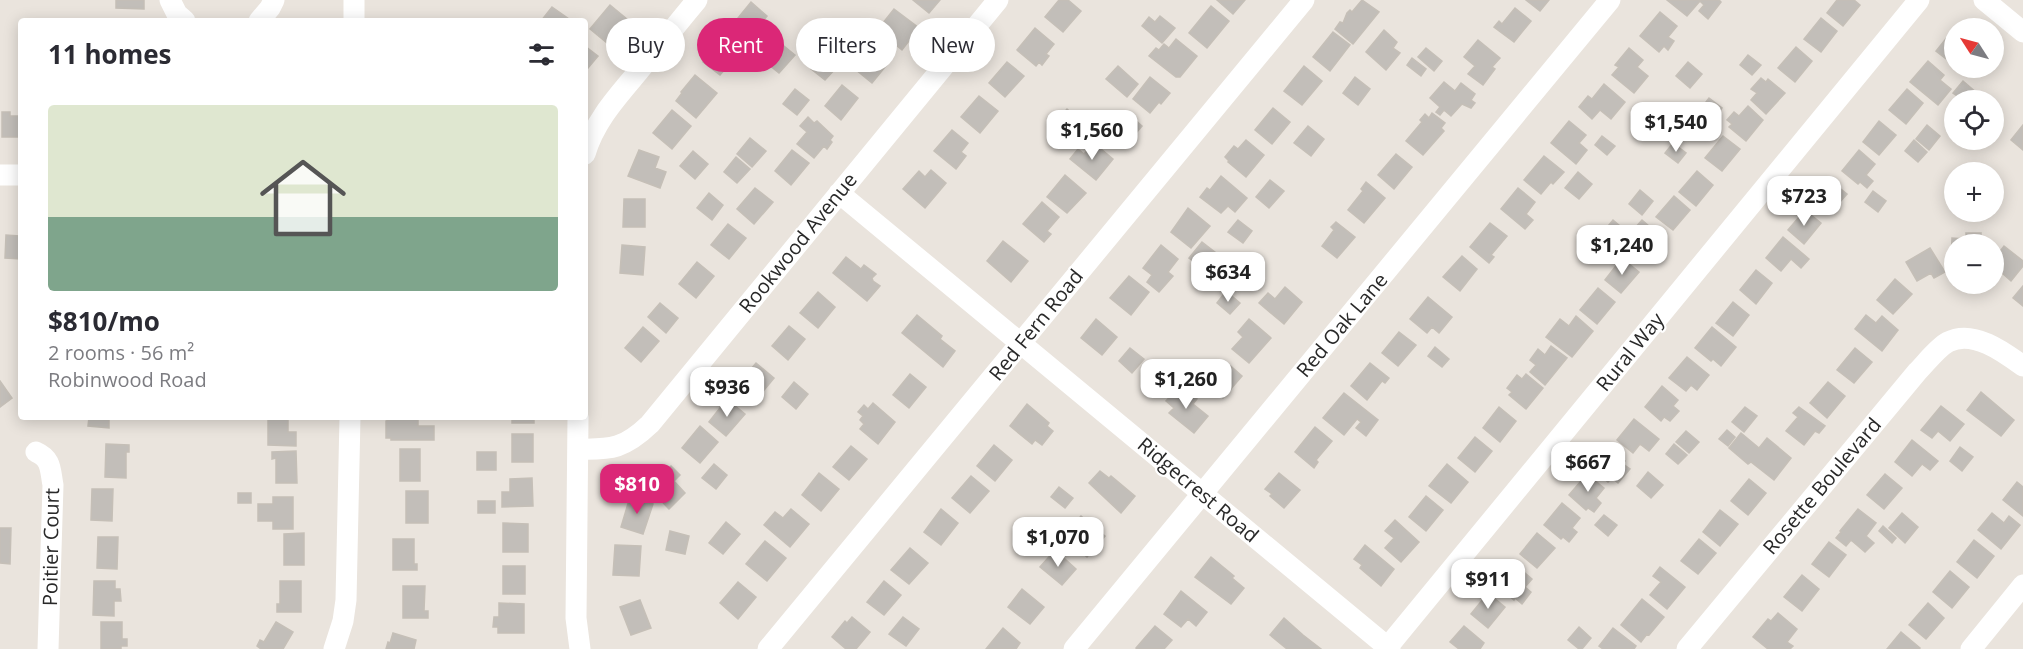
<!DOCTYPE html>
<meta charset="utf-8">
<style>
:root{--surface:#fff;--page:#f7f7f7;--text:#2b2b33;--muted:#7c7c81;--accent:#db2777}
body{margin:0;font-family:"Open Sans",sans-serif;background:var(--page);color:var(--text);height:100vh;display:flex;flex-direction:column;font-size:22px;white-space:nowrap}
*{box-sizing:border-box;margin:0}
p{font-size:20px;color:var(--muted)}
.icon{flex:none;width:33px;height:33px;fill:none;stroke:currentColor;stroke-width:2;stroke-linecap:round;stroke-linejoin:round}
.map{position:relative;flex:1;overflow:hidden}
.sheet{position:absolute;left:18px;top:18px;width:570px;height:402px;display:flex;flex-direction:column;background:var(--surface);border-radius:6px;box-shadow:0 3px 15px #0003}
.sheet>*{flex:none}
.top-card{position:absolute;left:606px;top:18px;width:570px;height:54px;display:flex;gap:12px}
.needle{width:39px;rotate:306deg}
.buttons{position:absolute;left:1944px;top:18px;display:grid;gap:12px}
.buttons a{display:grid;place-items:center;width:60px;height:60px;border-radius:50%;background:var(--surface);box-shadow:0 3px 15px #0003;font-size:30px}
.price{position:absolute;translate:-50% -51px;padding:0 14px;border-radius:12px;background:#fff;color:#222;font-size:20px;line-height:39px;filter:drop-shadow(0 2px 3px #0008)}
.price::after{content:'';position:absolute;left:50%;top:36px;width:18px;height:14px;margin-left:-9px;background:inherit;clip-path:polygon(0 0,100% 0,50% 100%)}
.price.on{background:var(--accent);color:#fff}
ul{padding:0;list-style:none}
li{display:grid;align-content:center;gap:12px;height:318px;padding:0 30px}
li span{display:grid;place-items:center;height:186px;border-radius:6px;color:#555}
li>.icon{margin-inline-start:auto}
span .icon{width:108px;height:108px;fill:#fffc;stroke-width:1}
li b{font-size:26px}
h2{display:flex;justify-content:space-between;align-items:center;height:72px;padding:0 30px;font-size:26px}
.pill{padding:0 21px;border-radius:27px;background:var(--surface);box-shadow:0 3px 15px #0003;font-size:21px;line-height:54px}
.pill.on{background:var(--accent);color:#fff}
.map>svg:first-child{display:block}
.building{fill:#c2beb9;stroke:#c5bfb7;stroke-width:1.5}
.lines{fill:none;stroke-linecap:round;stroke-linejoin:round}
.minor{stroke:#fff;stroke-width:21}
.labels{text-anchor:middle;stroke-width:4.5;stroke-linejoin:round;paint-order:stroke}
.street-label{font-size:20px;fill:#292929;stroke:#fff}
</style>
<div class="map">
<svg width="2023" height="649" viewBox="0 0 2023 649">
<rect width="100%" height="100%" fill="#eae4dd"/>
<path class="building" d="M116 0H144V9L116 8Z
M913 0H940L929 13Z
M1059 0H1068L1081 11 1063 32 1045 17Z
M1217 0H1245L1233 14Z
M1362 0 1379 12 1353 44 1335 29 1340 22 1343 23 1347 13 1350 10 1352 12Z
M1526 0H1549L1540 11Z
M1667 0H1719L1721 2 1708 19 1699 11 1704 5 1700 1 1687 16Z
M1837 0H1854L1860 5 1843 26 1827 13Z
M751 2 767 16 750 37 734 23Z
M610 5 627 19 607 43 590 29Z
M1211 6 1229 21 1207 48 1189 33Z
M552 7 569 19 568 21H541Z
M1515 8 1531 21 1514 42 1494 27 1499 21 1502 24Z
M894 9 919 28 902 50 883 34 888 27 883 23Z
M1660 12 1677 26 1668 37 1674 41 1668 50 1664 46 1659 52 1640 36Z
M1160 16 1175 28 1162 43 1142 26 1149 17 1155 22Z
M1821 18 1837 31 1821 52 1804 39Z
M1035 28 1054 44 1046 54 1049 56 1042 65 1039 62 1036 66 1017 50Z
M1384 30 1397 42 1393 48 1400 53 1386 70 1366 52Z
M1952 31 1954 33V65L1936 51Z
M1333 32 1350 45 1330 71 1313 57Z
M1176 39 1197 56 1180 77H1176L1149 56 1156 48 1159 50 1164 44 1169 48Z
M721 40 738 54 720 75 703 62Z
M1478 40 1500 58 1492 67 1495 69 1483 85 1468 74 1475 66 1464 57Z
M779 42 795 55 779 73 764 61Z
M585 46 598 56 588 68 585 66Z
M1796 47 1812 61 1795 82 1778 68Z
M873 48 889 62 872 83 856 70Z
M1426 48 1442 61 1434 71 1418 57Z
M1629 48 1643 60 1637 67 1648 76 1634 93 1612 75 1619 67 1615 65Z
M1748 55 1761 65 1752 75 1740 65Z
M822 56 836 68 825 80 811 69Z
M1412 58 1426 69 1421 76 1407 65Z
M1928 61 1944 75 1940 80 1951 89 1938 105 1910 82Z
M1007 62 1024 76 1005 97 989 83Z
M1688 62 1702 74 1690 88 1676 76Z
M1118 66 1138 84 1127 97 1106 79Z
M1304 66 1322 81 1302 105 1284 91Z
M695 75 717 93 696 118 676 101 682 93 681 92Z
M1150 77 1170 93 1161 104 1159 102 1150 113 1133 99Z
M1355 77 1370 89 1358 105 1343 93Z
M1761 78 1766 82 1768 79 1785 93 1766 114 1751 100 1757 93 1751 89Z
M1963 81 1977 93 1971 100H1963L1953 93Z
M1444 82 1455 91 1461 83 1475 94 1471 100 1475 103 1471 108 1462 104 1451 116 1444 110 1440 115 1436 112 1440 107 1430 98Z
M1604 84 1625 102 1611 119 1600 110 1592 119 1579 107 1588 96 1592 99Z
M842 85 858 98 841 120 825 106Z
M795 89 809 100 797 115 783 104Z
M1907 89 1923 103 1906 124 1889 110Z
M979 96 998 111 980 133 961 117Z
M1709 98 1722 108 1712 121 1699 111Z
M1748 106 1763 120 1746 141 1729 127 1732 124 1727 120 1734 112 1739 116Z
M1273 108 1290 122 1272 144 1255 130Z
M1067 109 1081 121 1069 135 1055 123Z
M672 110 691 126 672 149 653 133Z
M1118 111 1122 114 1125 111 1142 126 1124 147 1107 132 1117 120 1113 116Z
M2 112H10V116H21V137H2Z
M1432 113 1445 123 1441 128 1444 131 1423 155 1406 141 1422 122 1420 120 1425 114 1429 118Z
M808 117 814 123 817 121 833 136 830 140 832 142 827 149 824 146 814 158 797 144 807 132 800 126Z
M1674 117 1686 127 1676 139 1664 130Z
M1569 121 1586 135 1579 143 1587 150 1576 164 1551 143Z
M1879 121 1896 135 1879 155 1863 142Z
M1927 125 1940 136 1929 150 1916 139Z
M2023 125V150L2011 140Z
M1308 126 1324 139 1311 156 1294 143Z
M952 130 968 143 961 152 966 156 956 169 934 151Z
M1602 136 1615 146 1607 155 1595 145Z
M1723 136 1740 149 1722 171 1705 158Z
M750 138 766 151 752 167 737 154Z
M1246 140 1264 155 1246 177 1228 162 1229 161 1225 157 1234 146 1238 149Z
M1914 140 1927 152 1918 162 1905 151Z
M1094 143 1113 159 1096 180 1070 159 1078 149 1084 154Z
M1673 143 1686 153 1678 163 1665 153Z
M639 150 659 157 655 168 666 172 660 188 628 176Z
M792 150 809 163 791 185 775 171Z
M1859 150 1875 164 1866 175 1873 181 1867 188 1860 182 1858 184 1842 171Z
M693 151 708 164 695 179 680 166Z
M1396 154 1412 167 1394 189 1378 175Z
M1544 156 1564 172 1553 184 1551 182 1541 194 1524 180Z
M736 157 750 169 737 183 724 172Z
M931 170 946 183 925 208 903 189 919 171 925 177Z
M1697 171 1713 185 1696 206 1679 192Z
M1578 172 1592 184 1579 199 1565 188Z
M1065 175 1086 193 1067 213 1047 197Z
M1221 176 1247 198 1235 212 1228 206 1221 213 1200 197 1207 188 1210 190Z
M1270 180 1284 191 1269 208 1256 197Z
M1831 181 1847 194 1830 213 1814 200Z
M1366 182 1385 198 1364 223 1348 210 1363 191 1361 189Z
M755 188 773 202 754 224 737 209Z
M1518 188 1535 202 1526 214 1533 220 1525 229 1501 209Z
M1640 190 1653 201 1642 215 1629 204Z
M1873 191 1886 201 1878 212 1865 202Z
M709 193 723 205 712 220 697 208Z
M1674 196 1690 210 1673 230 1656 217Z
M624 199H645V227H623Z
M1042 202 1059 217 1047 231 1051 234 1044 242 1023 224Z
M1188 208 1210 226 1191 248 1171 232Z
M1805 210 1821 223 1804 244 1788 230Z
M1238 220 1252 231 1243 243 1228 232Z
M1613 220 1626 231 1617 242 1604 231Z
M1642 220 1664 239 1648 259 1632 246 1634 243 1627 237Z
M1336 222 1355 237 1337 258 1322 246 1334 230 1331 227Z
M1490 223 1507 236 1491 255 1494 257 1489 263 1470 247Z
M728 224 746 238 729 259 711 245Z
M20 233 21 259 5 258 6 235 20 236Z
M1602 233 1615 244 1606 255 1593 244Z
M1966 233H1981L1980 244H1954V261H1951L1952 238 1966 239Z
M1783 237 1809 259 1801 268 1791 259 1781 271 1766 258Z
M1003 241 1028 261 1011 282 987 261Z
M1202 242 1216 253 1204 269 1189 258Z
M622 245 645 247 643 275 620 273Z
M1161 245 1178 259 1168 272 1173 276 1159 292 1147 282 1152 275 1143 268Z
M2004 246 2023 261V266L2011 281 1994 266V259Z
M1930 248 1945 272 1934 278 1931 273 1917 281 1906 262Z
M1462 256 1477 269 1460 291 1443 277Z
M846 257 861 269 864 265 876 274 872 278 873 281 880 286 867 301 833 273Z
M1622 258 1639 272 1621 293 1605 280Z
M697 262 714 276 696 298 679 284Z
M1756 270 1772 283 1756 304 1740 290Z
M1129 276 1149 292 1131 315 1110 298Z
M1895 279 1912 294 1893 314 1877 300Z
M2023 286V306L2013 298Z
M1285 287 1302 302 1284 324 1259 303 1268 293 1275 299Z
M1598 288 1615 302 1597 324 1580 310Z
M1226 291 1240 303 1230 314 1217 303Z
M818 292 835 307 818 328 800 313Z
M1428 297 1452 317 1439 333 1432 327 1427 333 1410 319Z
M1733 302 1749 315 1733 336 1716 323Z
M660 303 678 318 666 333 648 317Z
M917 315 942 336 940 339 955 351 943 367 902 333Z
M1866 315 1876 323 1882 316 1898 330 1882 351 1855 329Z
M1576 316 1593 331 1572 357 1546 337 1560 319 1569 326Z
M1096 319 1117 337 1102 355 1081 338Z
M1249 319 1271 338 1249 363 1232 349 1243 337 1238 332Z
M789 326 805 339 788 360 772 346Z
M643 327 659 341 641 362 625 348Z
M1712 327 1736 347 1721 366 1713 359 1711 361 1695 348Z
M1399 332 1416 345 1398 366 1382 353Z
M1551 346 1567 358 1545 385 1530 372 1536 365 1530 360 1538 349 1545 355Z
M1435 347 1449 359 1442 367 1428 356Z
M1130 348 1144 359 1132 373 1119 361Z
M1855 348 1872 362 1854 383 1837 370Z
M1687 357 1709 375 1697 390 1691 385 1686 391 1669 378Z
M1225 361 1242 376 1223 398 1207 384Z
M756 363 774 378 755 401 737 386Z
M1370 363 1389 378 1385 383 1382 381 1367 400 1351 386Z
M910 374 926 387 909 408 893 395Z
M1526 374 1543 388 1526 409 1509 395 1512 392 1507 388 1517 375 1522 379Z
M0 381 12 398 0 407Z
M794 382 808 394 796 409 782 397Z
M1828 382 1845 396 1827 418 1810 403Z
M1662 386 1678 400 1673 406 1679 411 1670 421 1664 417 1661 421 1645 407Z
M1177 389 1185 395 1188 392 1197 399 1193 404 1208 416 1194 433 1169 413 1174 408 1166 401Z
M1981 392 2014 420 2001 436 1967 410Z
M1344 393 1378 420 1366 436 1356 428 1361 422 1357 419 1344 435 1323 418Z
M727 399 745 414 726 436 709 422Z
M873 403 895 422 878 444 860 429 864 424 860 420 863 416 858 412 864 405 868 409Z
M1027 404 1049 423 1047 426 1053 431 1042 445 1035 440 1032 444 1010 426Z
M1941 406 1964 424 1950 441 1938 431 1932 438 1921 430Z
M1499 407 1516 421 1500 442 1483 428Z
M1745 407 1757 416 1744 432 1732 422Z
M1799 407 1825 426 1819 433 1815 431 1804 445 1786 431 1798 417 1793 413Z
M89 417H109V428L88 426Z
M268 417H288V432H296V446L268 445Z
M512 417H534V423H512Z
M390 418H418V426H434V440H391V438H386V421L390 420Z
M1634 419 1659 439 1649 451 1640 444 1633 453 1617 440Z
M700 426 718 442 700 463 682 448Z
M1315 427 1332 441 1316 460 1318 462 1314 468 1295 452Z
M1727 430 1735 437 1728 446 1719 439Z
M1686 431 1699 442 1689 453 1676 442Z
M1741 433 1759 448 1767 438 1791 458 1774 480 1751 462 1748 464 1729 448Z
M512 434H533V462H512Z
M1475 437 1492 451 1475 472 1458 458Z
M1912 440 1938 461 1930 470 1922 464 1912 476 1895 462Z
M106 444 129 445V452H126V478L105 477Z
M1674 444 1687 455 1678 464 1666 454Z
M994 445 1012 460 995 481 977 466Z
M851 446 867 459 849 480 833 467Z
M1960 447 1973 457 1962 471 1950 461Z
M1609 448 1625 461 1623 464 1630 469 1618 483 1612 478 1608 482 1592 469Z
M400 449H420V481H400Z
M296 451 297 483H276V458L272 459V452Z
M477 452H496V470H477Z
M714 464 727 475 716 489 702 478Z
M1447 464 1468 482 1451 503 1429 486Z
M671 466 680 475 674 481 685 493 669 509 649 488Z
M1100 471 1109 478 1111 476 1135 496 1121 513 1089 483Z
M1648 472 1663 485 1651 498 1637 486Z
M819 473 839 489 821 511 802 495Z
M1279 473 1300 490 1284 508 1270 496 1272 494 1265 489Z
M1587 474 1604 488 1596 498 1601 503 1594 512 1588 508 1586 510 1569 495Z
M1885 474 1902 488 1884 509 1867 495Z
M971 476 989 491 970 513 952 498Z
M532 478 533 506 502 507V492H510V479Z
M1749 479 1766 493 1748 515 1731 501Z
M2017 482 2023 487V516L2003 500Z
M1059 487 1073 498 1065 508 1051 497Z
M92 489H113L112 521 91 520Z
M406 491H428V523H406Z
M238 493H251V503H238Z
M1426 496 1443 510 1426 531 1409 517Z
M273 497H293V529H273V521H258V504H273Z
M630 497 653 504 643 534 621 527Z
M478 501H495V513H478Z
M1562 503 1580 518 1572 528 1577 532 1569 542 1563 537 1561 539 1544 525Z
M791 509 809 524 790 547 764 525 775 512 783 518Z
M941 509 958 523 941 545 924 532Z
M1858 509 1876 523 1866 536 1874 543 1865 552 1851 540 1846 546 1836 538 1841 532 1840 531Z
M1720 510 1738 524 1720 546 1703 532Z
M1902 513 1918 527 1905 543 1889 528Z
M1992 513 2004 523 2009 516 2020 525 2001 549 1978 530Z
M1604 515 1617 525 1608 536 1595 525Z
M1081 516 1105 536 1087 557 1069 542 1081 528 1075 523Z
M1395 520 1419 542 1401 562 1385 548 1394 538 1385 531Z
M726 522 740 534 723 554 709 543Z
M503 523 528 524V552H503Z
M1883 526 1896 538 1892 543 1879 531Z
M0 528H11L10 564 0 563Z
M670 531 689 536 685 554 666 550Z
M304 533V565H284V534Z
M1537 533 1555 548 1537 568 1520 554Z
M98 537H118L117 569 97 568Z
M393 539H414V564H417V570H393Z
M1699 539 1716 553 1698 574 1681 561Z
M1974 540 1994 556 1977 578 1957 562Z
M765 541 786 558 767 581 746 564Z
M1829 542 1846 555 1829 577 1812 564Z
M615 545 641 546 639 576 613 575Z
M1365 545 1394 569 1381 586 1360 568 1362 565 1354 559Z
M910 548 928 563 909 584 891 570Z
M1055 550 1076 569 1062 585 1040 567Z
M1211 557 1234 576 1232 578 1244 588 1231 604 1195 577Z
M1514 564 1532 579 1525 587 1531 592 1522 604 1515 598 1514 600 1497 585Z
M503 566H525V594H503Z
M1660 567 1685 587 1667 609 1650 595 1661 582 1653 576Z
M1950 571 1969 587 1952 608 1933 592Z
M1802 575 1819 589 1802 611 1784 597Z
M94 581H115V589H120L121 601H114V616L93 615Z
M280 581H301V612H277V604H280Z
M884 581 901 595 884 615 867 602Z
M738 582 756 597 738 619 720 603Z
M403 586H425L424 611H428V618H403Z
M1022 589 1044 607 1030 624 1008 607Z
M1181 591 1207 612 1196 626 1188 619 1181 627 1164 614Z
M1488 593 1505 607 1488 628 1471 614Z
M1642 599 1664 617 1649 635 1647 634 1641 642 1621 625Z
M640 600 651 628 631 635 620 607Z
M499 603 524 604V633H498V627H493L494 617H499Z
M1928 603 1944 618 1926 639 1909 625Z
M1778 613 1797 629 1787 642 1793 646 1790 649H1768L1753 637 1768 619 1771 621Z
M852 617 870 632 856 649H846L832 637 845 621 847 623Z
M903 617 919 629 906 646 889 634Z
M1284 618 1303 635 1321 649H1287L1270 635Z
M101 622H122V639H127V646H121V649H101Z
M276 622 293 632 283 649H261L257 646 260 640 264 642Z
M1155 626 1172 640 1164 649H1138L1136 648Z
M1464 626 1484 643 1480 649H1459L1450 642Z
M1579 627 1591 638 1582 649H1579L1568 640Z
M1003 628 1020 643 1016 649H986Z
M1613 628 1636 646 1634 649H1603L1599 646Z
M1901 632 1920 648 1919 649H1887Z
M393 633 416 640 414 649H386L388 642 390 643Z"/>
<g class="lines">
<path class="minor" d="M170 0 177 14 185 21
M1984 0 2023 32
M259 21 270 8 274 0
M354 21V0
M585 154C594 122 617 97 638 72 658 48 677 24 697 0
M0 175H21
M839 193 1390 649
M578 417 576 618 580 649
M578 449C612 450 625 448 650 424L998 0
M36 452C52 459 50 470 53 485L48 649
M334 649 343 621 346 600 350 417
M768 649 1304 0
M1074 649 1610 0
M1386 649 1919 0
M1687 649 1917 372C1926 363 1937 348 1948 342 1973 329 2004 352 2023 366
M1971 649 2023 585"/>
</g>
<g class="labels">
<g class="street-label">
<text transform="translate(798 243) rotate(-51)" y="7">Rookwood Avenue</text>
<text transform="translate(1036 325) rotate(-51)" y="7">Red Fern Road</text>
<text transform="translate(1342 325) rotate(-50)" y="7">Red Oak Lane</text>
<text transform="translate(1630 352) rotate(-51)" y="7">Rural Way</text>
<text transform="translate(1822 486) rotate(-50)" y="7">Rosette Boulevard</text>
<text transform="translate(1198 490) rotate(40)" y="7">Ridgecrest Road</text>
<text transform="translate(51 547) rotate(-89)" y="7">Poitier Court</text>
</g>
</g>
</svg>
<div class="buttons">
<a><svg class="needle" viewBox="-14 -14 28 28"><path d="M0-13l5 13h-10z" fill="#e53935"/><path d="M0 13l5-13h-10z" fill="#7c7c81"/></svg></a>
<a><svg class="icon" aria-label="locate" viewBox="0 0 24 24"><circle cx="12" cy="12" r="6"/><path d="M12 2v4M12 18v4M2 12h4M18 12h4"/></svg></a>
<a>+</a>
<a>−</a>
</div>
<b class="price" style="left:1676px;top:153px">$1,540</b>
<b class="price" style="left:1092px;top:161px">$1,560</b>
<b class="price" style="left:1804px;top:227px">$723</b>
<b class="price" style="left:1622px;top:276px">$1,240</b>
<b class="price" style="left:1228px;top:303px">$634</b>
<b class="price" style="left:1186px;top:410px">$1,260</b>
<b class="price" style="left:727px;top:418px">$936</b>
<b class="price" style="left:1588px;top:493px">$667</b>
<b class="price on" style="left:637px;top:515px">$810</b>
<b class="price" style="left:1058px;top:568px">$1,070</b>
<b class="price" style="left:1488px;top:610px">$911</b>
<div class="top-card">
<a class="pill">Buy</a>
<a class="pill on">Rent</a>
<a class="pill">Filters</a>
<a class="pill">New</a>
</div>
<section class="sheet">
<h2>11 homes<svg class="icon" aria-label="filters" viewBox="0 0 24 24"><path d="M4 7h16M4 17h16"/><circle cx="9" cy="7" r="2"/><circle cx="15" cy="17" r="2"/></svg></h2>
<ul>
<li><span style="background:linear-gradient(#dfe7d0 60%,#7fa58c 0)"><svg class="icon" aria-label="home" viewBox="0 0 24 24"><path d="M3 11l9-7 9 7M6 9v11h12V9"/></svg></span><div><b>$810/mo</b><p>2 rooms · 56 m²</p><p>Robinwood Road</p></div></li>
</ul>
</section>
</div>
